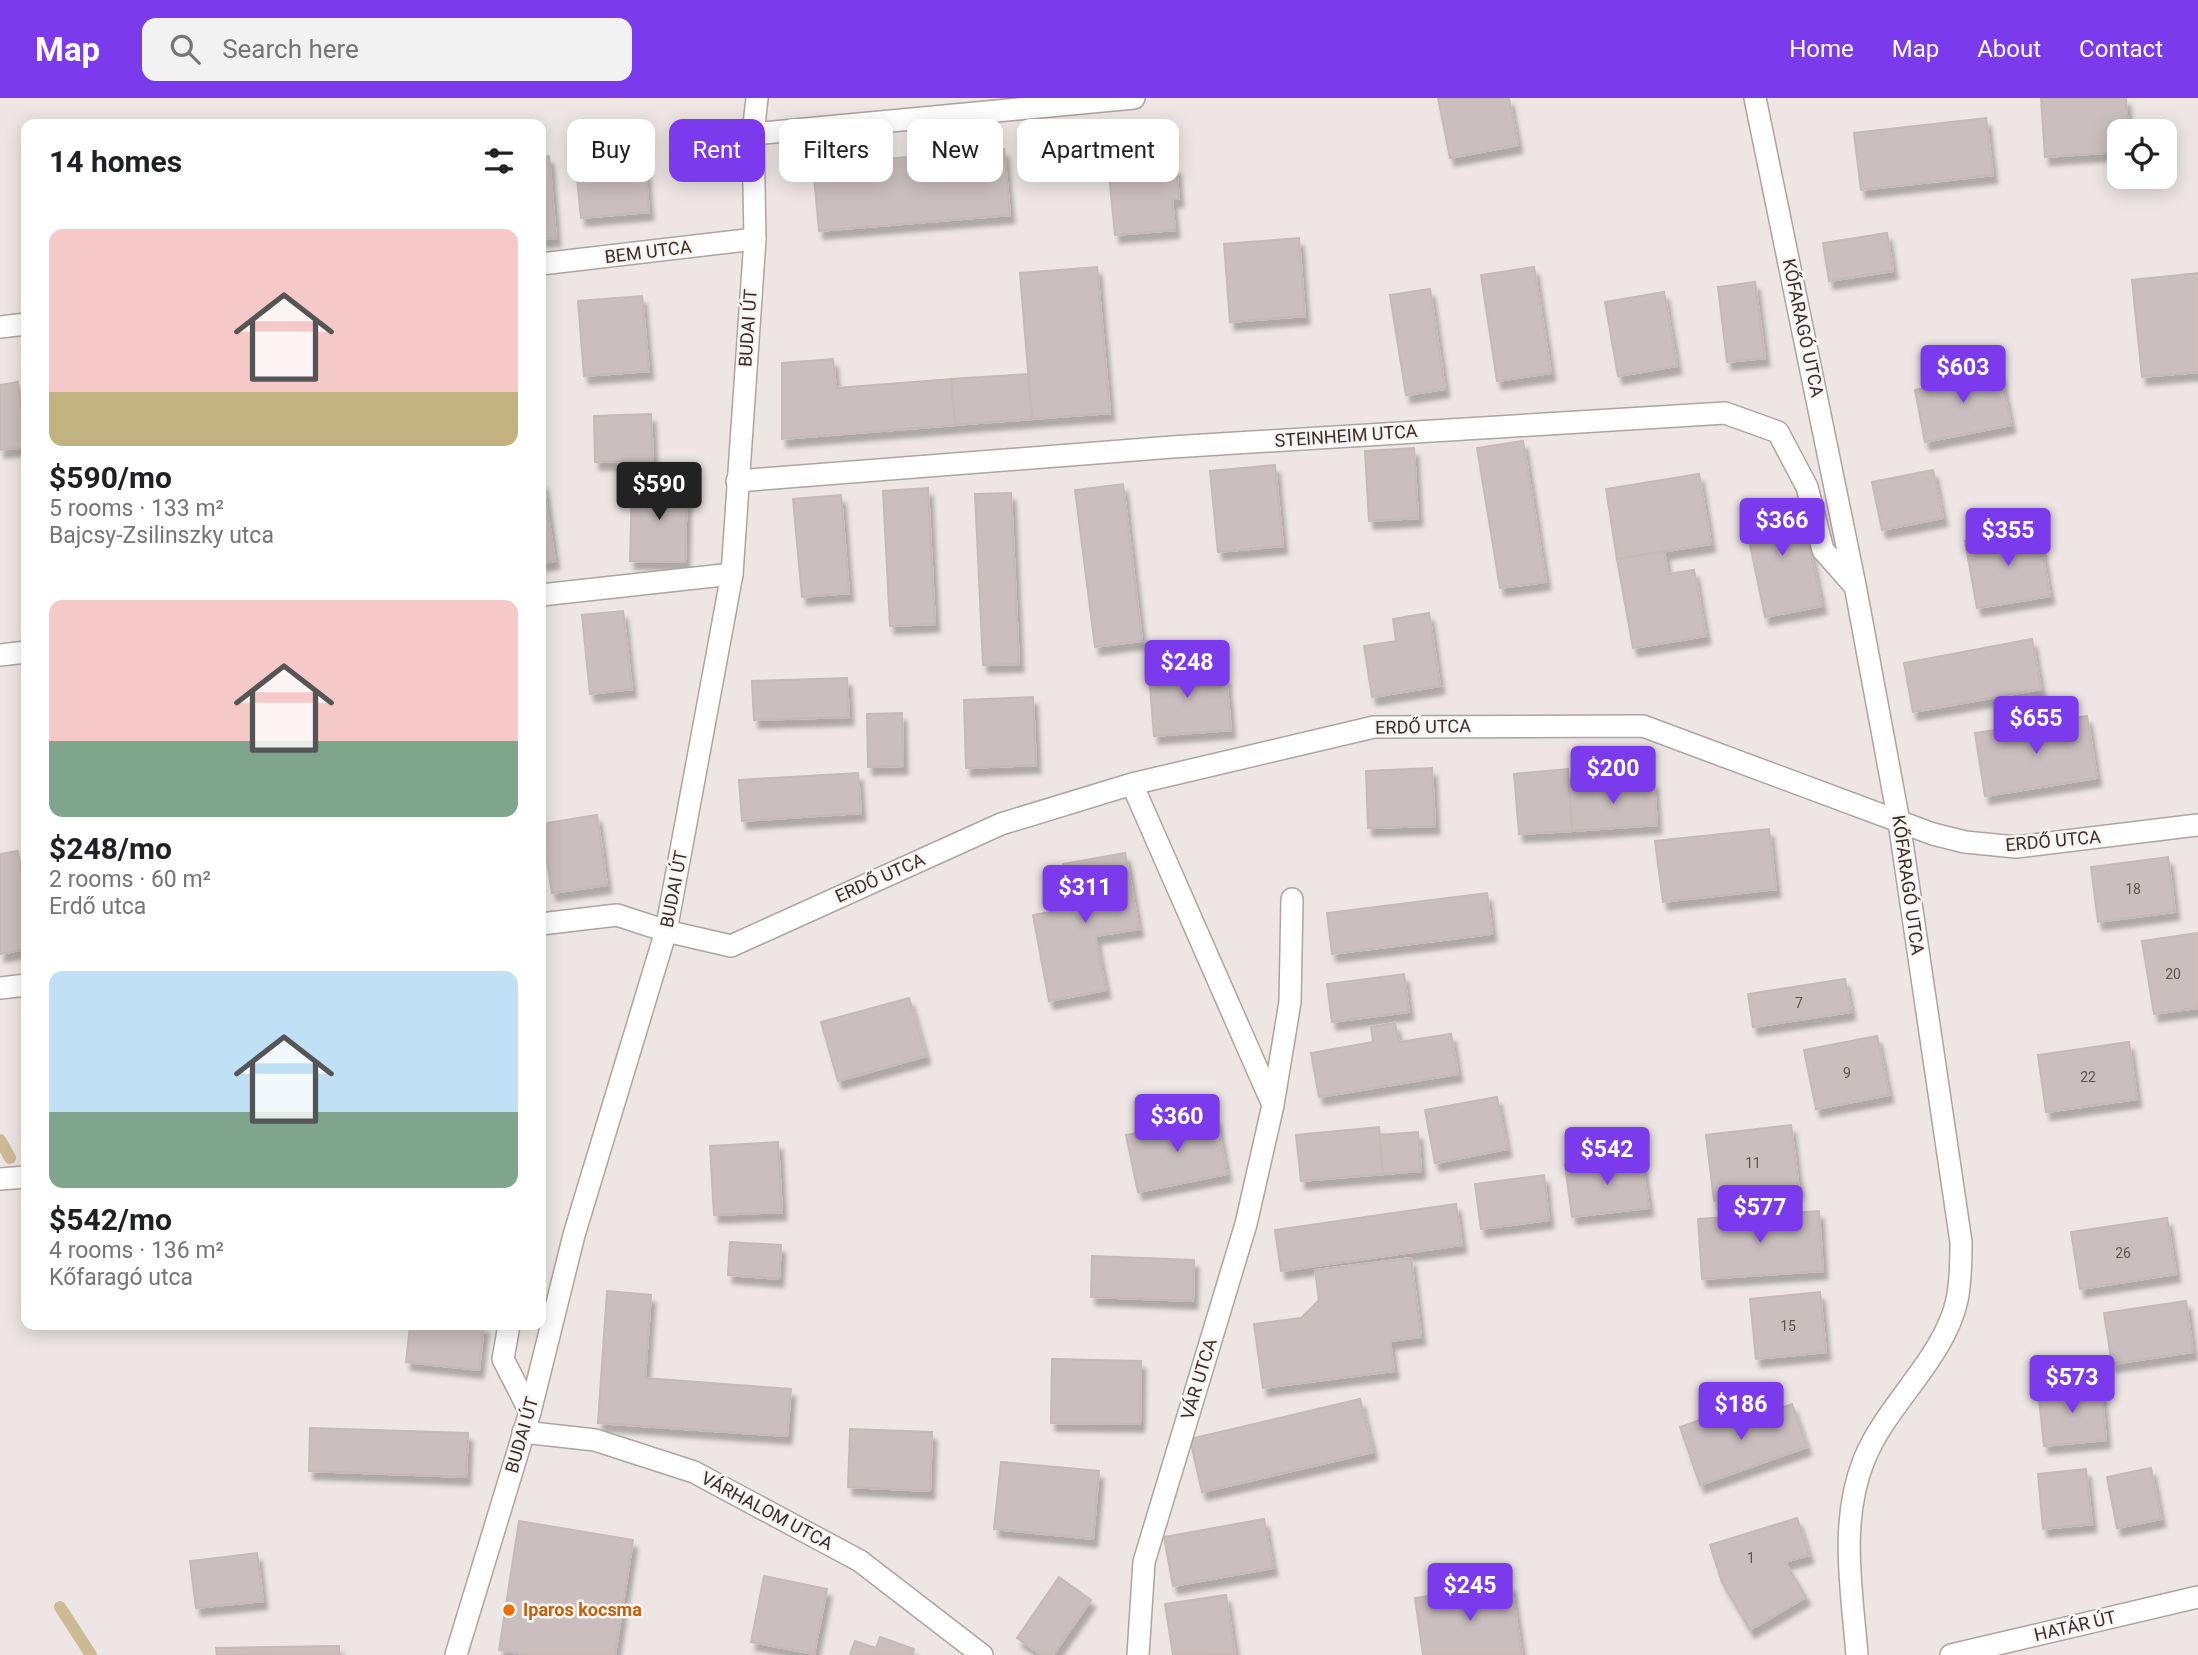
<!DOCTYPE html>
<meta charset="utf-8">
<style>
:root{--surface:#fff;--page:#f2f2f2;--text:#202124;--muted:#757577;--accent:#7c3aed}
body{margin:0;font-family:Roboto,sans-serif;background:var(--page);color:var(--text);height:100vh;display:flex;flex-direction:column;font-size:26px;white-space:nowrap}
*{box-sizing:border-box;margin:0}
p{font-size:23px;color:var(--muted)}
.icon{flex:none;width:38px;height:38px;fill:none;stroke:currentColor;stroke-width:2;stroke-linecap:round;stroke-linejoin:round}
.map{position:relative;flex:1;overflow:hidden}
.side{position:absolute;left:21px;top:21px;width:525px;height:1211px;display:flex;flex-direction:column;background:var(--surface);border-radius:14px;box-shadow:0 4px 18px #0003}
.side>*{flex:none}
.top-card{position:absolute;left:567px;top:21px;width:665px;height:63px;display:flex;gap:14px}
.tools{position:absolute;left:2107px;top:21px;display:grid;gap:14px}
.tools a{display:grid;place-items:center;width:70px;height:70px;border-radius:14px;background:var(--surface);box-shadow:0 4px 18px #0003;font-size:35px}
.price{position:absolute;translate:-50% -60px;padding:0 16px;border-radius:7px;background:var(--accent);color:#fff;font-size:23px;line-height:46px;filter:drop-shadow(0 2px 4px #0008)}
.price::after{content:'';position:absolute;left:50%;top:42px;width:21px;height:16px;margin-left:-10px;background:inherit;clip-path:polygon(0 0,100% 0,50% 100%)}
.price.current{background:#222;color:#fff}
ul{padding:0;list-style:none}
li{display:grid;align-content:center;gap:14px;height:371px;padding:0 28px}
li span{display:grid;place-items:center;height:217px;border-radius:14px;color:#555}
li>.icon{margin-inline-start:auto}
span .icon{width:126px;height:126px;fill:#fffc;stroke-width:1}
li b{font-size:30px}
h2{display:flex;justify-content:space-between;align-items:center;height:84px;padding:0 28px;font-size:30px}
.chip{padding:0 24px;border-radius:14px;background:var(--surface);box-shadow:0 4px 18px #0003;font-size:24px;line-height:63px}
.chip.current{background:var(--accent);color:#fff}
header{display:flex;align-items:center;gap:42px;box-sizing:border-box;height:98px;padding:0 35px;background:var(--accent);color:#fff}
header strong{font-size:33px}
nav{display:flex;gap:38px;margin-inline-start:auto;font-size:24px}
.search{width:490px;height:63px;background:var(--page);display:flex;align-items:center;gap:18px;box-sizing:border-box;padding:0 24px;border-radius:14px;color:var(--muted);font-size:26px}
.map>svg:first-child{display:block}
.lines{fill:none;stroke-linecap:round;stroke-linejoin:round}
.stream{stroke:#ccba93;stroke-width:12}
.building{fill:#cabfbe;stroke:#c6b9b8;stroke-width:2;filter:url(#shadow)}
.street-casing{stroke:#aea3a0;stroke-width:24}
.secondary-casing{stroke:#b1a29f;stroke-width:24}
.street{stroke:#fff;stroke-width:21}
.secondary{stroke:#fff;stroke-width:21}
.food-dot{fill:#e8710a;stroke:#f9f5f5;stroke-width:2.5}
.labels{text-anchor:middle;stroke-width:5;stroke-linejoin:round;paint-order:stroke}
.number-label{font-size:14px;fill:#60514c}
.street-label{font-size:18px;fill:#3d2c26;stroke:#f9f5f5}
.food-label{font-size:18px;font-weight:bold;fill:#c56008;stroke:#f9f5f5;text-anchor:start}
</style>
<header>
<strong>Map</strong>
<div class="search"><svg class="icon" aria-label="search" viewBox="0 0 24 24"><circle cx="10" cy="10" r="6"/><path d="M15 15l6 6"/></svg>Search here</div>
<nav><a>Home</a><a>Map</a><a>About</a><a>Contact</a></nav>
</header>
<div class="map">
<svg width="2198" height="1557" viewBox="0 0 2198 1557">
<defs>
<filter id="shadow"><feDropShadow dx="4.5" dy="8" stdDeviation="2" flood-color="#0004"/></filter>
</defs>
<rect width="100%" height="100%" fill="#ede6e5"/>
<g class="lines">
<path class="stream" d="M0 1042 10 1060
M60 1509 91 1557"/>
</g>
<path class="building" d="M1438 0H1509L1518 47 1450 60Z
M2041 0H2126L2128 33H2119V54L2045 59Z
M1986 20 1993 77 1861 92 1854 35Z
M1167 39 1170 69 1176 68 1179 101H1172L1175 132 1115 137 1106 45Z
M643 42 649 114 581 120 574 49Z
M1004 51 1010 117 819 133 813 67Z
M549 58 556 140 541 141V59Z
M1887 135 1893 173 1829 183 1823 145Z
M1299 140 1305 218 1230 224 1224 146Z
M1097 169 1110 315 1032 321 1020 175Z
M1534 169 1551 275 1497 283 1481 177Z
M2198 175V274L2142 279 2132 182Z
M1755 184 1765 260 1727 264 1718 189Z
M1430 191 1445 291 1406 297 1390 197Z
M1664 194 1677 268 1618 278 1605 204Z
M642 198 649 273 584 278 578 203Z
M833 261 836 290 951 281 955 327 782 341V265Z
M1968 265 1972 280 2000 275 2011 327 1925 344 1915 292 1950 285 1947 270Z
M1028 276 1032 321 955 327 951 281Z
M18 284 26 349 0 352V287Z
M651 316 653 363 595 364 594 318Z
M1523 343 1546 484 1500 490 1477 350Z
M1414 350 1418 420 1369 423 1365 353Z
M1275 367 1283 448 1218 454 1210 373Z
M1933 372 1943 420 1882 432 1872 384Z
M1699 376 1711 446 1617 461 1606 391Z
M541 384H543L555 463 541 465Z
M632 385 687 386 685 464 630 463Z
M1123 386 1142 543 1095 549 1075 392Z
M928 390 935 526 890 528 883 393Z
M1011 395 1019 566 983 567 975 396Z
M841 397 849 495 802 499 793 401Z
M1799 401 1822 508 1765 519 1743 412Z
M2038 429 2050 498 1977 510 1965 443Z
M1664 453 1668 476 1694 472 1706 538 1633 550 1617 461Z
M623 513 632 591 590 596 582 517Z
M1429 515 1440 588 1372 599 1364 548 1396 543 1393 521Z
M2032 541 2041 591 1913 614 1904 565Z
M1187 560 1189 581 1226 578 1231 632 1154 638 1148 563Z
M847 580 849 619 754 622 752 583Z
M1033 599 1036 667 966 670 964 602Z
M902 615 903 668 868 669 867 616Z
M2087 618 2097 680 1985 698 1975 635Z
M1432 670 1435 728 1368 730 1366 673Z
M1568 671 1572 733 1519 736 1514 676Z
M858 675 861 715 742 723 739 682Z
M1654 683 1657 727 1572 733 1569 689Z
M597 717 607 787 552 795 541 726Z
M1769 731 1776 791 1663 804 1655 743Z
M18 753 26 802V851L0 856V756Z
M1125 755 1139 831 1095 838 1106 892 1049 903 1033 817 1072 810 1063 766Z
M2168 759 2175 814 2098 824 2091 769Z
M1487 795 1492 836 1332 856 1327 815Z
M2198 835V910L2154 916 2142 843Z
M1404 876 1409 914 1332 924 1327 886Z
M1845 881 1851 914 1753 929 1748 896Z
M909 900 926 958 838 983 821 924Z
M1395 925 1399 944 1451 936 1458 976 1319 999 1311 955 1373 944 1371 929Z
M1877 938 1889 997 1816 1011 1804 952Z
M2129 944 2137 1001 2046 1014 2038 957Z
M1497 999 1507 1051 1435 1065 1425 1012Z
M1216 1019 1227 1076 1138 1094 1126 1037Z
M1791 1027 1799 1092 1714 1103 1706 1037Z
M1379 1029 1383 1076 1301 1083 1296 1037Z
M1418 1034 1421 1073 1383 1076 1379 1037Z
M778 1044 782 1114 714 1117 710 1048Z
M1641 1058 1649 1110 1572 1119 1565 1067Z
M1544 1077 1549 1122 1481 1131 1475 1086Z
M1456 1106 1462 1147 1281 1173 1275 1132Z
M1819 1113 1823 1173 1702 1181 1698 1121Z
M2167 1120 2176 1176 2080 1191 2071 1134Z
M730 1144 781 1147 779 1181 728 1177Z
M1092 1158 1194 1162 1193 1203 1091 1199Z
M1411 1160 1421 1239 1390 1243 1394 1273 1263 1290 1254 1226 1301 1220 1319 1202 1315 1172Z
M607 1193 651 1197 645 1280 791 1291 787 1338 598 1325Z
M1820 1194 1826 1254 1756 1261 1750 1201Z
M2186 1203 2193 1254 2112 1266 2104 1215Z
M410 1227H484L479 1272 406 1264Z
M1052 1261 1141 1263 1140 1326 1051 1325Z
M2101 1286 2106 1342 2044 1348 2038 1292Z
M1360 1301 1373 1354 1202 1394 1190 1341Z
M1792 1306 1807 1349 1700 1387 1680 1329 1728 1312 1733 1326Z
M310 1330 468 1335 466 1379 309 1373Z
M850 1331 932 1334 930 1393 848 1389Z
M1001 1364 1099 1373 1093 1441 994 1431Z
M2151 1370 2161 1421 2117 1430 2107 1379Z
M2086 1371 2092 1426 2043 1431 2038 1376Z
M1797 1420 1809 1457 1785 1464 1806 1499 1750 1532 1722 1484 1710 1447Z
M1264 1421 1273 1470 1173 1488 1164 1439Z
M519 1423 633 1442 615 1557H530L499 1552Z
M257 1455 263 1503 196 1510 190 1463Z
M764 1478 827 1491 814 1556 751 1544Z
M1059 1479 1091 1502 1053 1557H1042L1017 1540Z
M1511 1486 1522 1557H1423L1415 1500Z
M1226 1497 1235 1556 1173 1557 1165 1506Z
M880 1539 914 1551 912 1557H850L855 1543 876 1550Z
M339 1548V1557H217L216 1550Z"/>
<g class="lines">
<defs>
<path id="street" d="M1755 0 1855 487 1899 724 1961 1144C1961 1162 1961 1183 1957 1202 1944 1261 1887 1305 1864 1362 1839 1424 1852 1493 1857 1557
M753 36 1134 0
M541 166 755 141
M0 229 26 226
M737 383 1172 349 1725 315 1778 334 1807 389 1823 452 1853 486
M541 497 732 476
M0 557 26 554
M1132 686 1273 1007 1246 1126 1144 1464 1138 1557
M541 826 617 817 666 833 731 848 1001 726 1132 686 1374 629 1643 628 1933 736 1965 744 2016 749 2198 727
M0 890 26 887
M1273 1007 1290 904 1292 801
M0 1081 26 1079
M509 1227 503 1261 530 1314
M523 1334 595 1342 694 1374 860 1463 982 1557
M1951 1557 2198 1499"/>
<path id="secondary" d="M456 1557 530 1314 574 1137 666 833 732 476 755 141 753 36 757 0"/>
</defs>
<use href="#street" class="street-casing"/>
<use href="#secondary" class="secondary-casing"/>
<use href="#street" class="street"/>
<use href="#secondary" class="secondary"/>
</g>
<circle class="food-dot" cx="509" cy="1512" r="7"/>
<g class="labels">
<g class="number-label">
<text x="2133" y="796">18</text>
<text x="2173" y="881">20</text>
<text x="1799" y="910">7</text>
<text x="1847" y="980">9</text>
<text x="2088" y="984">22</text>
<text x="1753" y="1070">11</text>
<text x="2123" y="1160">26</text>
<text x="1788" y="1233">15</text>
<text x="1751" y="1465">1</text>
</g>
<g class="street-label">
<text transform="translate(648 154) rotate(-7)" y="6">BEM UTCA</text>
<text transform="translate(748 230) rotate(-86)" y="6">BUDAI ÚT</text>
<text transform="translate(1803 230) rotate(78)" y="6">KŐFARAGÓ UTCA</text>
<text transform="translate(1346 338) rotate(-4)" y="6">STEINHEIM UTCA</text>
<text transform="translate(1423 629) rotate(-1)" y="6">ERDŐ UTCA</text>
<text transform="translate(2053 743) rotate(-5)" y="6">ERDŐ UTCA</text>
<text transform="translate(880 780) rotate(-24)" y="6">ERDŐ UTCA</text>
<text transform="translate(1908 787) rotate(82)" y="6">KŐFARAGÓ UTCA</text>
<text transform="translate(674 791) rotate(-79)" y="6">BUDAI ÚT</text>
<text transform="translate(1199 1281) rotate(-73)" y="6">VÁR UTCA</text>
<text transform="translate(522 1337) rotate(-74)" y="6">BUDAI ÚT</text>
<text transform="translate(767 1413) rotate(28)" y="6">VÁRHALOM UTCA</text>
<text transform="translate(2075 1528) rotate(-13)" y="6">HATÁR ÚT</text>
</g>
<g class="food-label">
<text x="523" y="1518">Iparos kocsma</text>
</g>
</g>
</svg>
<div class="tools">
<a><svg class="icon" aria-label="locate" viewBox="0 0 24 24"><circle cx="12" cy="12" r="6"/><path d="M12 2v4M12 18v4M2 12h4M18 12h4"/></svg></a>
</div>
<b class="price" style="left:1963px;top:307px">$603</b>
<b class="price current" style="left:659px;top:424px">$590</b>
<b class="price" style="left:1782px;top:460px">$366</b>
<b class="price" style="left:2008px;top:470px">$355</b>
<b class="price" style="left:1187px;top:602px">$248</b>
<b class="price" style="left:2036px;top:658px">$655</b>
<b class="price" style="left:1613px;top:708px">$200</b>
<b class="price" style="left:1085px;top:827px">$311</b>
<b class="price" style="left:1177px;top:1056px">$360</b>
<b class="price" style="left:1607px;top:1089px">$542</b>
<b class="price" style="left:1760px;top:1147px">$577</b>
<b class="price" style="left:2072px;top:1317px">$573</b>
<b class="price" style="left:1741px;top:1344px">$186</b>
<b class="price" style="left:1470px;top:1525px">$245</b>
<div class="top-card">
<a class="chip">Buy</a>
<a class="chip current">Rent</a>
<a class="chip">Filters</a>
<a class="chip">New</a>
<a class="chip">Apartment</a>
</div>
<section class="side">
<h2>14 homes<svg class="icon" aria-label="filters" viewBox="0 0 24 24"><path d="M4 7h16M4 17h16"/><circle cx="9" cy="7" r="2"/><circle cx="15" cy="17" r="2"/></svg></h2>
<ul>
<li><span style="background:linear-gradient(#f6c9c9 75%,#c2b280 0)"><svg class="icon" aria-label="home" viewBox="0 0 24 24"><path d="M3 11l9-7 9 7M6 9v11h12V9"/></svg></span><div><b>$590/mo</b><p>5 rooms · 133 m²</p><p>Bajcsy-Zsilinszky utca</p></div></li>
<li><span style="background:linear-gradient(#f6c9c9 65%,#7fa58c 0)"><svg class="icon" aria-label="home" viewBox="0 0 24 24"><path d="M3 11l9-7 9 7M6 9v11h12V9"/></svg></span><div><b>$248/mo</b><p>2 rooms · 60 m²</p><p>Erdő utca</p></div></li>
<li><span style="background:linear-gradient(#bfe0f5 65%,#7fa58c 0)"><svg class="icon" aria-label="home" viewBox="0 0 24 24"><path d="M3 11l9-7 9 7M6 9v11h12V9"/></svg></span><div><b>$542/mo</b><p>4 rooms · 136 m²</p><p>Kőfaragó utca</p></div></li>
</ul>
</section>
</div>
